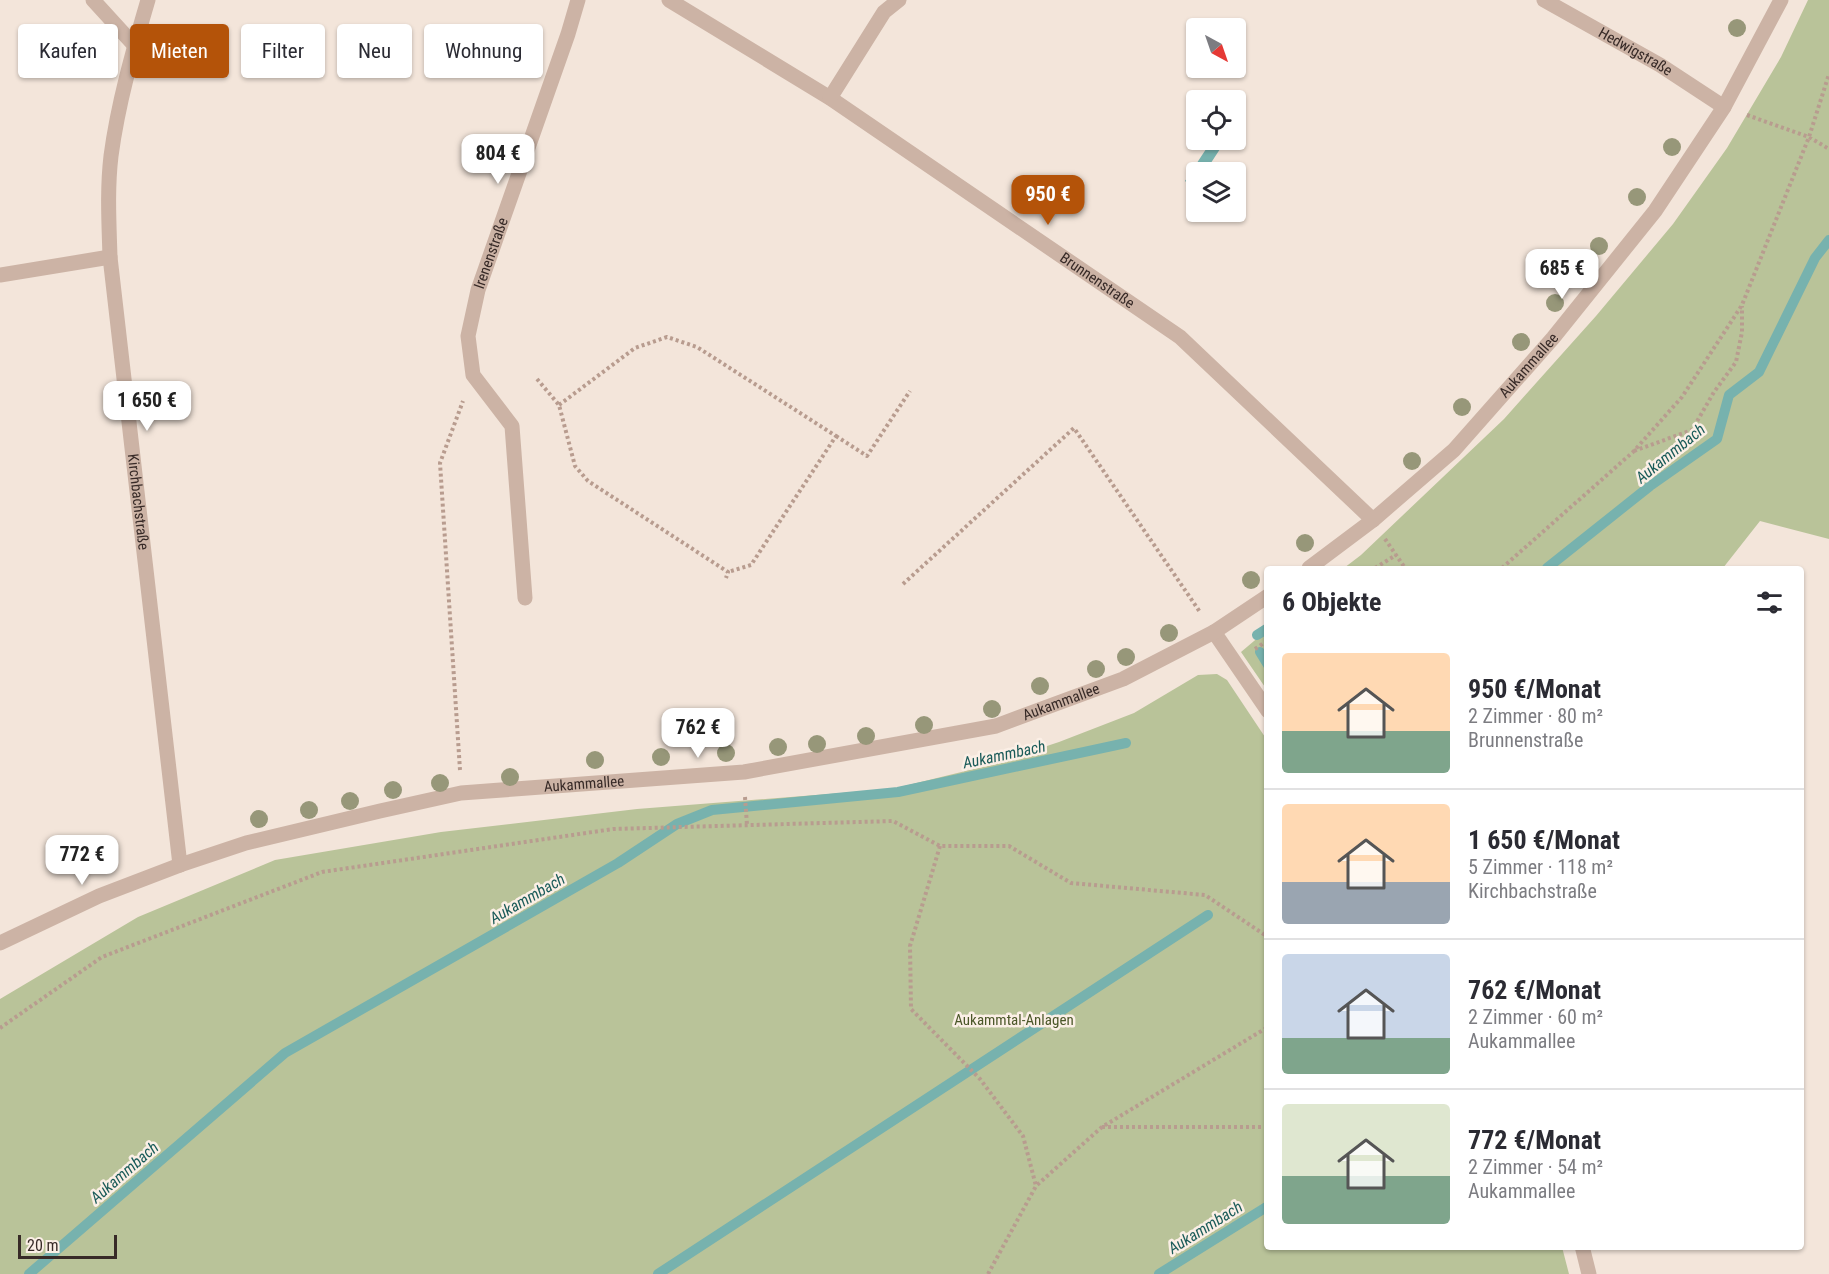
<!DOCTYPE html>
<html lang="de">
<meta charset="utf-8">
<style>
:root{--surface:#fff;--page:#f2f2f3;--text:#2b2b33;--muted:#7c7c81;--line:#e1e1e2;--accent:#b45309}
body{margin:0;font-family:"Roboto Condensed",sans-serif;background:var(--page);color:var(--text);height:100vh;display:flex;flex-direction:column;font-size:22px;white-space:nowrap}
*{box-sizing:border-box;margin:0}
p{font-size:20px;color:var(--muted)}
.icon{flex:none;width:33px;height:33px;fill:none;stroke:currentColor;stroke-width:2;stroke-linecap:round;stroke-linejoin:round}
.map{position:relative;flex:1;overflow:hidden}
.drawer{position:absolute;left:1264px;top:566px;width:540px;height:684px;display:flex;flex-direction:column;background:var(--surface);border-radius:6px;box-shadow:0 2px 4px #0004}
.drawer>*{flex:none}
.hud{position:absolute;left:18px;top:24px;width:570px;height:54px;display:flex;gap:12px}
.needle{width:39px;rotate:140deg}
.controls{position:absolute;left:1186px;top:18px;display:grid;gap:12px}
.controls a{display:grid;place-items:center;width:60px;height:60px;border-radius:6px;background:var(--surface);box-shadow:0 2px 4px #0004;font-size:30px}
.scale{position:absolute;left:18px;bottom:15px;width:99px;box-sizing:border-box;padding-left:6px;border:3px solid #372a27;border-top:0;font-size:16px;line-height:21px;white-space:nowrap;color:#372a27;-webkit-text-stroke:4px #fbefe6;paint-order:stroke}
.price{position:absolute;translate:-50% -51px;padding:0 14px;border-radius:12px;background:#fff;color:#222;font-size:20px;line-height:39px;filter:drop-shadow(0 2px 3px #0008)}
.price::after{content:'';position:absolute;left:50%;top:36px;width:18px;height:14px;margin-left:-9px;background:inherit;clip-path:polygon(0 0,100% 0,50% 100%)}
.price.on{background:var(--accent);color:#fff}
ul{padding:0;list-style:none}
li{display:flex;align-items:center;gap:18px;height:150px;padding:0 18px}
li+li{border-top:2px solid var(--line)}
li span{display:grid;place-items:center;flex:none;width:168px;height:120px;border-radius:6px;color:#555}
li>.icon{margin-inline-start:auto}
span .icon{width:72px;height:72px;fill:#fffc;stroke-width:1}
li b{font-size:26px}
h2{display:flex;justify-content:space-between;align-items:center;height:72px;padding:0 18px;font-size:26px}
.pill{padding:0 21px;border-radius:6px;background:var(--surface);box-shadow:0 2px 4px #0004;font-size:21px;line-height:54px}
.pill.on{background:var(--accent);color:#fff}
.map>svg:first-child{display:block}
.green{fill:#b9c399}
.water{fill:#77b2ae}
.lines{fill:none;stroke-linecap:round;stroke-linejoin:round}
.stream{stroke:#77b2ae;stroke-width:10}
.path{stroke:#b89c8f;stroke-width:4;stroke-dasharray:3 3;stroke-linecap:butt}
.minor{stroke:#ccb3a5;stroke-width:15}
.tree{fill:#979779}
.labels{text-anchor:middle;stroke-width:5;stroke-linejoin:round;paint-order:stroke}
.street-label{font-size:15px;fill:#372a27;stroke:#fbefe6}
.park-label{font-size:15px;fill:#4b5729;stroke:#fbefe6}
.water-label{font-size:16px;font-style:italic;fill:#1a5b59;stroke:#fbefe6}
</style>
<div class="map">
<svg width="1829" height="1274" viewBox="0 0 1829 1274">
<rect width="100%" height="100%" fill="#f3e5da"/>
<path class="green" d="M1808 0H1829V539L1760 521 1723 568H1344L1361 555 1504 419 1596 316 1673 224 1727 148 1781 57Z
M1267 630V690L1241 652Z
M1217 674 1227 680 1267 740 1268 1246 1562 1247 1569 1274H0V999L138 917 275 860 441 832 637 809 892 789 990 765 1059 742 1134 713 1198 675Z"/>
<path class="water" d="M1212 140 1222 146 1205 172H1197V184L1194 188 1185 181Z"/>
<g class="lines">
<path class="stream" d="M1547 568 1650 486 1717 439 1729 395 1759 372 1815 258 1829 240
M1257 635 1268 628
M1260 652 1268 665
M29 1274 285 1053 618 863 677 824 712 810 898 792 1126 743
M658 1274 1208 915
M1159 1274 1268 1206"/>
<path class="path" d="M1747 115 1809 137 1829 149
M537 379 559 405 575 466 588 481 728 572 726 578
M559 405 635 348 667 337 697 347 836 436 751 565 728 572
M836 436 867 456 910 391
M1634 451 1692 430 1714 392 1736 362 1742 332V306
M1385 539 1405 568
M1375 568 1396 555
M1502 568 1633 452 1682 397 1742 305 1809 137 1829 74
M903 584 1074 428 1200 612
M1255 649 1268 640
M460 770 440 463 463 401
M745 797 747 825
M940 846 910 946 911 1009 980 1079 1023 1136 1036 1186
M0 1028 102 957 322 872 613 829 893 821 940 846H1009L1071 883 1205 895 1268 937
M1102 1127H1268
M988 1274 1036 1186 1102 1127 1268 1027"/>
<g class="minor">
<path d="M93 0 135 46"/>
<path id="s1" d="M148 0C133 51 118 103 111 156 107 190 109 223 110 257L180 865"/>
<path id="s2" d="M669 0 830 98 1180 337 1373 520"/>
<path id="s3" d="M1544 0 1660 65 1724 107"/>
<path d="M830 98 884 12 899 0"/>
<path d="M0 275 110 257"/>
<path id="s4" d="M1309 568 1373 520 1454 450 1553 338 1655 211 1724 107 1781 0"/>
<path id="s5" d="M525 598 512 426 473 375 468 336 478 290 568 34 578 0"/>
<path d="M1214 632 1268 711"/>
<path id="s6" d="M0 943 99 896 180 865 246 843 380 811 461 793 744 772 996 726 1123 679 1214 632 1268 596"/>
<path d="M1582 1246 1589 1274"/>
</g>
</g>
<g class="tree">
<circle cx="1737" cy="28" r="9"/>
<circle cx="1672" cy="147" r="9"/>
<circle cx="1637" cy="197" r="9"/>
<circle cx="1599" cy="246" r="9"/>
<circle cx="1555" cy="303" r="9"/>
<circle cx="1521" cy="342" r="9"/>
<circle cx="1462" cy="407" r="9"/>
<circle cx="1412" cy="461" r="9"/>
<circle cx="1305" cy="543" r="9"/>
<circle cx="1251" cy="580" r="9"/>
<circle cx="1169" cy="633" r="9"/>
<circle cx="1126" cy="657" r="9"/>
<circle cx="1096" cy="669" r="9"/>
<circle cx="1040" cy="686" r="9"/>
<circle cx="992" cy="709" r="9"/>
<circle cx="924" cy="725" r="9"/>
<circle cx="866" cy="736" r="9"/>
<circle cx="817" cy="744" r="9"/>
<circle cx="778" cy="747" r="9"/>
<circle cx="726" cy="753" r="9"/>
<circle cx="661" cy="757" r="9"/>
<circle cx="595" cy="760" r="9"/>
<circle cx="510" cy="777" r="9"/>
<circle cx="440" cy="783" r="9"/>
<circle cx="393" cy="790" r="9"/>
<circle cx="350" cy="801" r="9"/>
<circle cx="309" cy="810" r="9"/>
<circle cx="259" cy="819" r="9"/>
</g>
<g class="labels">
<g class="street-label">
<text dy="5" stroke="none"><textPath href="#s3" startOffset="105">Hedwigstraße</textPath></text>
<text dy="5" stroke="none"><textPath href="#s5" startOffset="362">Irenenstraße</textPath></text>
<text dy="5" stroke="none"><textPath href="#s2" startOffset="512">Brunnenstraße</textPath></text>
<text dy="5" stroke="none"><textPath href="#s4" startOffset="300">Aukammallee</textPath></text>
<text dy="5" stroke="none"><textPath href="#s1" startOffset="508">Kirchbachstraße</textPath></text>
<text dy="5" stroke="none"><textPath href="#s6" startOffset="1096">Aukammallee</textPath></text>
<text dy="5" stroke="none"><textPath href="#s6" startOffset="610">Aukammallee</textPath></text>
</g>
<g class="park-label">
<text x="1014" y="1025">Aukammtal-Anlagen</text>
</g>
<g class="water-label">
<text transform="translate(1670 453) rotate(-39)" y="6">Aukammbach</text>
<text transform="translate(1004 754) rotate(-12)" y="6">Aukammbach</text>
<text transform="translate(527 898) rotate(-30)" y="6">Aukammbach</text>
<text transform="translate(124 1172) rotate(-41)" y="6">Aukammbach</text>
<text transform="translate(1205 1227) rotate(-32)" y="6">Aukammbach</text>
</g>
</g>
</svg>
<div class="controls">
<a><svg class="needle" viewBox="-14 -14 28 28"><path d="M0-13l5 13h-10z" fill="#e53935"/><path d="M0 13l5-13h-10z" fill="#7c7c81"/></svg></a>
<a><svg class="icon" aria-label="locate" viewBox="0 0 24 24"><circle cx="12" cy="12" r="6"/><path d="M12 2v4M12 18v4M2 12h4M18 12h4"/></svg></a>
<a><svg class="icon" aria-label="layers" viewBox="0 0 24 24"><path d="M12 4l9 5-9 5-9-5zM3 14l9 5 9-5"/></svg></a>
</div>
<div class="scale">20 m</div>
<b class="price" style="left:498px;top:185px">804 €</b>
<b class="price on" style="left:1048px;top:226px">950 €</b>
<b class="price" style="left:1562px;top:300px">685 €</b>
<b class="price" style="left:147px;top:432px">1 650 €</b>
<b class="price" style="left:698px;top:759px">762 €</b>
<b class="price" style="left:82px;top:886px">772 €</b>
<div class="hud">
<a class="pill">Kaufen</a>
<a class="pill on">Mieten</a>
<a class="pill">Filter</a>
<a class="pill">Neu</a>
<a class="pill">Wohnung</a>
</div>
<section class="drawer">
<h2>6 Objekte<svg class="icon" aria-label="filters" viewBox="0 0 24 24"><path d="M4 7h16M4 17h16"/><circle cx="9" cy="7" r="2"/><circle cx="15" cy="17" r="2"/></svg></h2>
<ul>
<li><span style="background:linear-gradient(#ffd9b3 65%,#7fa58c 0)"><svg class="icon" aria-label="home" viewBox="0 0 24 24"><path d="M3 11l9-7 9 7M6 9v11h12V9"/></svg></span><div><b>950 €/Monat</b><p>2 Zimmer · 80 m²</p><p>Brunnenstraße</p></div></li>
<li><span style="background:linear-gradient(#ffd9b3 65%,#9aa5b1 0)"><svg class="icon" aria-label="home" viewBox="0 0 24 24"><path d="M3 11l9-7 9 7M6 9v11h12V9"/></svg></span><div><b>1 650 €/Monat</b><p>5 Zimmer · 118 m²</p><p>Kirchbachstraße</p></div></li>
<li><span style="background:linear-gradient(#c9d6e8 70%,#7fa58c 0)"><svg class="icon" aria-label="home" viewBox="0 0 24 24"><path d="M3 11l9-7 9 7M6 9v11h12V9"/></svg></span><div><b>762 €/Monat</b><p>2 Zimmer · 60 m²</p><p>Aukammallee</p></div></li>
<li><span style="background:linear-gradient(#dfe7d0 60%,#7fa58c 0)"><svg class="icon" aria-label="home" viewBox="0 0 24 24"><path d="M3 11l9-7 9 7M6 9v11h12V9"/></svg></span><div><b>772 €/Monat</b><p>2 Zimmer · 54 m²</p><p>Aukammallee</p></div></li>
</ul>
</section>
</div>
